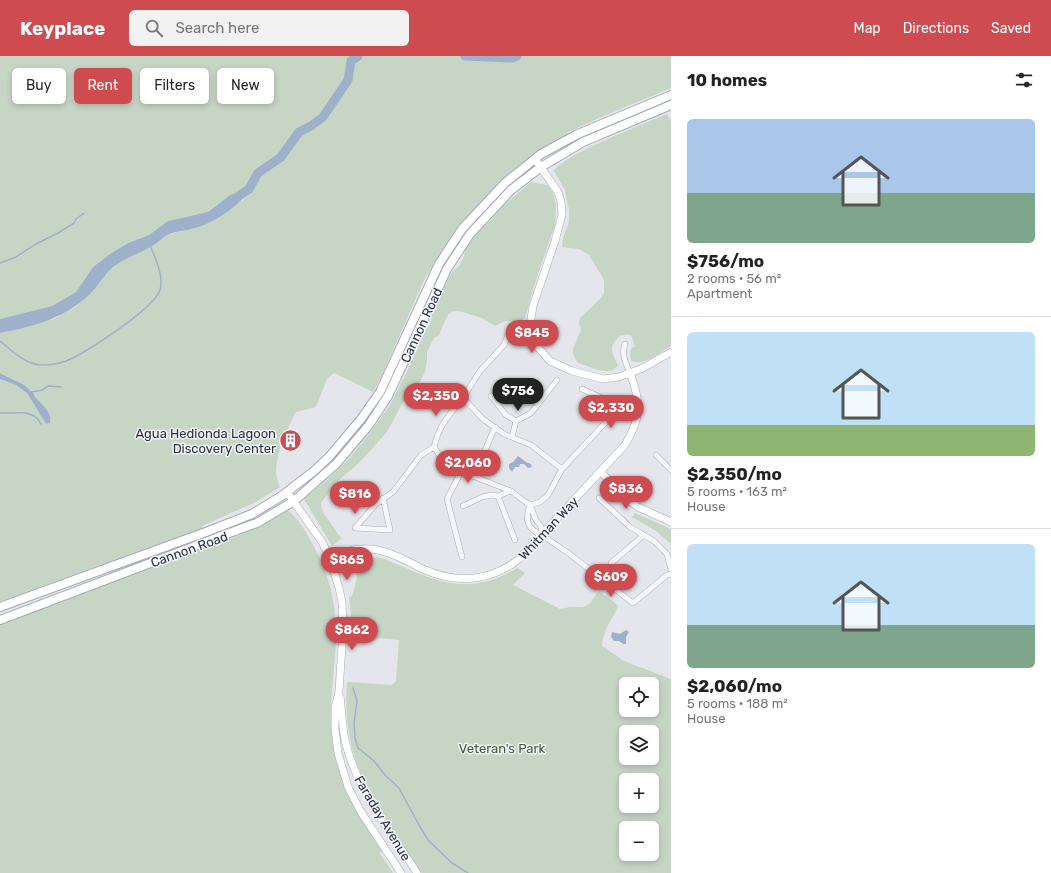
<!DOCTYPE html>
<meta charset="utf-8">
<style>
:root{--surface:#fff;--page:#f2f2f2;--text:#222;--muted:#767676;--line:#e0e0e0;--accent:#ce4c50}
body{margin:0;font-family:Rubik,sans-serif;background:var(--page);color:var(--text);height:100vh;display:flex;flex-direction:column;font-size:15px;white-space:nowrap}
*{box-sizing:border-box;margin:0}
p{font-size:13px;color:var(--muted)}
.icon{flex:none;width:22px;height:22px;fill:none;stroke:currentColor;stroke-width:2;stroke-linecap:round;stroke-linejoin:round}
.map{position:relative;flex:1;overflow:hidden}
.side{display:flex;flex-direction:column;background:var(--surface);width:380px}
.side>*{flex:none}
.hud{position:absolute;left:12px;top:12px;width:380px;height:36px;display:flex;gap:8px}
.tools{position:absolute;left:619px;top:621px;display:grid;gap:8px}
.tools a{display:grid;place-items:center;width:40px;height:40px;border-radius:6px;background:var(--surface);box-shadow:0 2px 6px #0003;font-size:20px}
.price{position:absolute;translate:-50% -34px;padding:0 9px;border-radius:14px;background:var(--accent);color:#fff;font-size:13px;line-height:26px;filter:drop-shadow(0 1px 2px #0008)}
.price::after{content:'';position:absolute;left:50%;top:24px;width:12px;height:9px;margin-left:-6px;background:inherit;clip-path:polygon(0 0,100% 0,50% 100%)}
.price.on{background:#222;color:#fff}
ul{padding:0;list-style:none}
li{display:grid;align-content:center;gap:8px;height:212px;padding:0 16px}
li+li{border-top:1px solid var(--line)}
li span{display:grid;place-items:center;height:124px;border-radius:6px;color:#555}
li>.icon{margin-inline-start:auto}
span .icon{width:72px;height:72px;fill:#fffc;stroke-width:1}
li b{font-size:17px}
h2{display:flex;justify-content:space-between;align-items:center;height:48px;padding:0 16px;font-size:17px}
.pill{padding:0 14px;border-radius:6px;background:var(--surface);box-shadow:0 2px 6px #0003;font-size:14px;line-height:36px}
.pill.on{background:var(--accent);color:#fff}
header{display:flex;align-items:center;gap:24px;box-sizing:border-box;height:56px;padding:0 20px;background:var(--accent);color:#fff}
header strong{font-size:19px}
nav{display:flex;gap:22px;margin-inline-start:auto;font-size:14px}
.search{width:280px;height:36px;background:var(--page);display:flex;align-items:center;gap:10px;box-sizing:border-box;padding:0 14px;border-radius:6px;color:var(--muted);font-size:15px}
main{display:flex;flex:1;min-height:0}
.map>svg:first-child{display:block}
.green{fill:#c7d5c5;fill-rule:evenodd}
.water{fill:#a0b0cb}
.lines{fill:none;stroke-linecap:round;stroke-linejoin:round}
.stream{stroke:#a0b0cb;stroke-width:1.5}
.river{stroke:#a0b0cb;stroke-width:9}
.street-casing{stroke:#a9acb6;stroke-width:6}
.secondary-casing{stroke:#a9acb6;stroke-width:8}
.primary-casing{stroke:#a3a9b7;stroke-width:10}
.street{stroke:#f7f7fa;stroke-width:5}
.secondary{stroke:#fff;stroke-width:7}
.primary{stroke:#fff;stroke-width:8}
.labels{text-anchor:middle;stroke-width:3;stroke-linejoin:round;paint-order:stroke}
.street-label{font-size:13px;fill:#2b3144;stroke:#f4f5f9}
.poi-label{font-size:13px;fill:#2b3144;stroke:#f4f5f9;text-anchor:end}
.park-label{font-size:13px;fill:#3c6039;stroke:#f4f5f9}
</style>
<header>
<strong>Keyplace</strong>
<div class="search"><svg class="icon" aria-label="search" viewBox="0 0 24 24"><circle cx="10" cy="10" r="6"/><path d="M15 15l6 6"/></svg>Search here</div>
<nav><a>Map</a><a>Directions</a><a>Saved</a></nav>
</header>
<main>
<div class="map">
<svg width="671" height="817" viewBox="0 0 671 817">
<rect width="100%" height="100%" fill="#e4e6eb"/>
<path class="green" d="M0 0H671V32L599 62 571 75 508 118 458 170 424 224 383 317 373 336 334 317 327 323 316 351 296 356C286 375 277 394 276 416 276 421 278 426 280 431L254 447 202 470 211 490 240 479 288 454C299 464 307 477 314 491 329 517 336 548 336 578 336 612 328 645 332 678 336 726 358 758 383 797L379 796 393 817H0V568L113 525 106 507 0 546V323L16 329 27 337 46 368 49 357C34 340 21 326 0 317V277L20 273 54 263 77 250 93 235 108 216 118 207 154 189 168 178 193 173 228 154 243 144 255 130 230 139 208 156 168 165 149 179 128 187 110 198 93 211 76 236 52 250 0 263Z
M667 58 671 65V290C661 296 641 312 631 304L630 299 631 293 635 290 631 279H621C608 290 611 295 618 309 611 322 589 310 578 307L573 298V293L581 274 579 267 580 262 601 242 604 237V224L589 199 579 193 562 191 563 182 569 166V154L565 134 554 115C563 99 646 67 667 58Z
M531 126 547 129 553 137 556 149 555 169 536 224 525 262 517 266 505 265 495 270 482 262 459 255H453L447 260 439 279 434 282 427 296V304L425 316 421 324 408 342 403 346 387 376 359 407 351 414 349 415 336 427 321 447C321 457 327 461 332 469 336 474 337 478 342 482L332 490 304 443 330 421 347 405 372 374 390 349 413 303 426 273 430 268 432 258 441 237 451 217 459 210 463 203 466 192 482 171 485 170 505 148Z
M635 457 671 473V488L656 475 632 461Z
M377 501C388 504 398 509 408 513 449 531 478 536 517 512L525 517 513 529 560 553 570 551H584L590 547 597 537 600 536 615 547 618 550C612 564 603 574 602 590L624 605 671 623V817H422C392 772 355 727 348 671 346 656 346 641 347 626L392 629 396 625 399 584 379 582 375 584 362 585 353 582 350 578 351 557 349 541H351C355 534 359 516 357 509H362ZM626 628H652V654H626ZM626 676H652V702H626ZM626 724H652V750H626ZM626 772H652V798H626Z"/>
<path class="water" d="M256 129C239 149 218 166 192 173 185 175 176 175 169 178 163 181 159 186 154 189 143 196 130 200 119 207 107 214 101 226 92 236 68 261 34 271 0 277V263L52 250 76 236 93 211 110 198 128 187 149 179 168 165 208 156 230 139Z
M0 317 24 329 34 338V340C41 348 53 356 50 367L46 368 27 337 16 329 0 323Z
M518 400 526 406 531 408 532 411 528 412 524 408H520L519 411H515L512 416 509 412V408L513 406Z
M626 574 629 576 626 581V588H623L619 585H614L611 581 612 576 620 578Z"/>
<g class="lines">
<path class="stream" d="M0 207 16 201 34 189 58 177 74 167 76 163 84 157
M0 285C12 295 25 308 42 309 50 309 58 308 66 305 85 297 154 253 160 234 164 219 155 202 150 189
M31 336 43 334 46 331 49 330 61 331
M0 357C16 358 33 352 41 368
M353 632 357 645 354 667 355 682 358 692 374 705 385 719 399 732 419 769 428 784 452 807 468 817"/>
<path class="river" d="M465 0 513 2 517 0
M240 139 249 133 258 117 281 101 299 76 311 70 323 61 348 24 351 5 358 0"/>
<defs>
<path id="street" d="M508 279C518 282 524 283 531 275L524 273 515 275 508 279 504 289 480 315 463 342 483 363 504 378 531 389 562 413
M625 288C621 298 626 307 630 317
M491 340 506 359 516 365 512 381
M516 365 531 357 557 324
M434 391 444 406 452 412 511 435 520 442 530 449 536 464 541 470 542 479C526 473 525 463 530 449
M656 399 671 414
M481 404 495 371
M461 416 447 443 462 501
M498 440 515 484
M383 442 390 474 355 472 376 448 393 436 421 399 434 391C439 369 449 359 463 342
M599 442 630 471 654 485 667 498 671 513
M530 449 540 446 548 439 562 413 605 367 610 359 611 346 582 333
M463 450 482 441 492 439 498 440 511 435
M542 479 562 493 567 496 633 547 667 519 671 518
M611 507 644 479"/>
<path id="secondary" d="M535 103 558 136 561 145 562 159 555 185 533 250 530 269 536 289 550 305 572 315 603 323 619 321 643 312 671 296
M601 416 624 441 638 451 671 466
M287 436 322 486 330 502 339 532 342 546 343 574 339 635 335 652V673L338 697 348 731 361 756 401 817
M330 502C342 496 358 492 371 493 390 495 407 505 423 513 456 528 490 526 519 503L625 389C642 361 641 346 630 317
M340 640C342 656 342 673 346 688 358 736 391 776 417 817"/>
<path id="primary" d="M0 551 206 476 252 458 283 439 314 415 329 401 361 363 380 336 439 208 462 173 505 127 541 98 578 78 671 39
M0 564 248 470 257 467 294 445 336 408 369 369 388 340 447 213 470 178 511 134 541 111 583 86 671 49"/>
</defs>
<use href="#street" class="street-casing"/>
<use href="#secondary" class="secondary-casing"/>
<use href="#primary" class="primary-casing"/>
<use href="#street" class="street"/>
<use href="#secondary" class="secondary"/>
<use href="#primary" class="primary"/>
</g>
<defs>
<symbol id="building-disc" viewBox="-11 -11 22 22"><circle r="9.5" fill="#ce4c50" stroke="#f4f5f9"/><path d="M-4-6H4V6H1V3H-1V6H-4ZM-2.5-4.3h1.7v1.8h-1.7ZM.8-4.3h1.7v1.8H.8ZM-2.5-1h1.7V.8h-1.7ZM.8-1h1.7V.8H.8Z" fill="#fff"/></symbol>
</defs>
<g fill-rule="evenodd">
<use href="#building-disc" x="278" y="372" width="25" height="25"/>
</g>
<g class="labels">
<g class="street-label">
<text transform="translate(421 269) rotate(-65)" y="5">Cannon Road</text>
<text transform="translate(548 472) rotate(-47)" y="5">Whitman Way</text>
<text transform="translate(189 493) rotate(-20)" y="5">Cannon Road</text>
<text transform="translate(383 762) rotate(59)" y="5">Faraday Avenue</text>
</g>
<g class="poi-label">
<text x="276" y="382">Agua Hedionda Lagoon<tspan x="276" dy="15">Discovery Center</tspan></text>
</g>
<g class="park-label">
<text x="502" y="697">Veteran's Park</text>
</g>
</g>
</svg>
<div class="tools">
<a><svg class="icon" aria-label="locate" viewBox="0 0 24 24"><circle cx="12" cy="12" r="6"/><path d="M12 2v4M12 18v4M2 12h4M18 12h4"/></svg></a>
<a><svg class="icon" aria-label="layers" viewBox="0 0 24 24"><path d="M12 4l9 5-9 5-9-5zM3 14l9 5 9-5"/></svg></a>
<a>+</a>
<a>−</a>
</div>
<b class="price" style="left:532px;top:298px">$845</b>
<b class="price on" style="left:518px;top:356px">$756</b>
<b class="price" style="left:436px;top:361px">$2,350</b>
<b class="price" style="left:611px;top:373px">$2,330</b>
<b class="price" style="left:468px;top:428px">$2,060</b>
<b class="price" style="left:626px;top:454px">$836</b>
<b class="price" style="left:355px;top:459px">$816</b>
<b class="price" style="left:347px;top:525px">$865</b>
<b class="price" style="left:611px;top:542px">$609</b>
<b class="price" style="left:352px;top:595px">$862</b>
<div class="hud">
<a class="pill">Buy</a>
<a class="pill on">Rent</a>
<a class="pill">Filters</a>
<a class="pill">New</a>
</div>
</div>
<section class="side">
<h2>10 homes<svg class="icon" aria-label="filters" viewBox="0 0 24 24"><path d="M4 7h16M4 17h16"/><circle cx="9" cy="7" r="2"/><circle cx="15" cy="17" r="2"/></svg></h2>
<ul>
<li><span style="background:linear-gradient(#a9c7e8 60%,#7fa58c 0)"><svg class="icon" aria-label="home" viewBox="0 0 24 24"><path d="M3 11l9-7 9 7M6 9v11h12V9"/></svg></span><div><b>$756/mo</b><p>2 rooms · 56 m²</p><p>Apartment</p></div></li>
<li><span style="background:linear-gradient(#bfe0f5 75%,#8fb573 0)"><svg class="icon" aria-label="home" viewBox="0 0 24 24"><path d="M3 11l9-7 9 7M6 9v11h12V9"/></svg></span><div><b>$2,350/mo</b><p>5 rooms · 163 m²</p><p>House</p></div></li>
<li><span style="background:linear-gradient(#bfe0f5 65%,#7fa58c 0)"><svg class="icon" aria-label="home" viewBox="0 0 24 24"><path d="M3 11l9-7 9 7M6 9v11h12V9"/></svg></span><div><b>$2,060/mo</b><p>5 rooms · 188 m²</p><p>House</p></div></li>
</ul>
</section>
</main>
